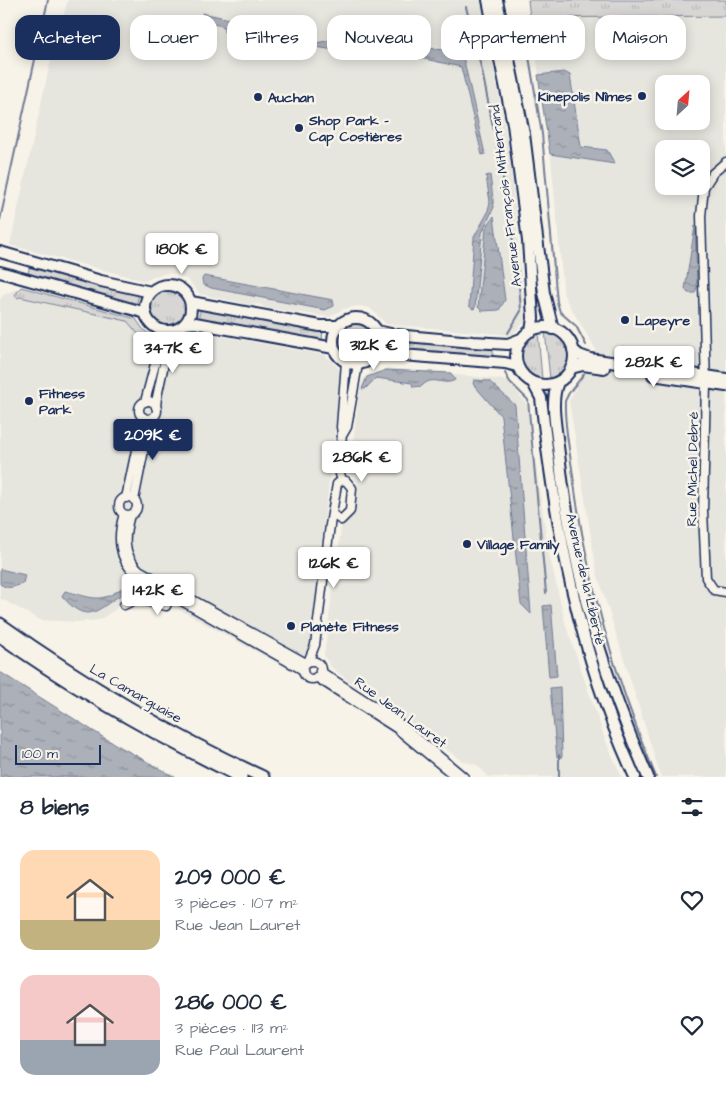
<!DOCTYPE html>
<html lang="fr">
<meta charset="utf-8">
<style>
:root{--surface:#fff;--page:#f6f6f7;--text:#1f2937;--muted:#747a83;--accent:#1b2f5e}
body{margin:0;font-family:"Architects Daughter",sans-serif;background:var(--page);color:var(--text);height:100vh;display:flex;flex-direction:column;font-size:19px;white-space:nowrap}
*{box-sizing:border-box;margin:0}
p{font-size:16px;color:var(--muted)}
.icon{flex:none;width:28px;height:28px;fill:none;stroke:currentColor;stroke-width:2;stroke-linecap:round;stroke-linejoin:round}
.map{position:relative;height:777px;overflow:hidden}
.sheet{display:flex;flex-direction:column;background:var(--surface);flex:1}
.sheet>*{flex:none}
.top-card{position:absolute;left:15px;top:15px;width:696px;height:45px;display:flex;gap:10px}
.needle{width:32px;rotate:26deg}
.fabs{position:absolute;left:655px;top:75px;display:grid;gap:10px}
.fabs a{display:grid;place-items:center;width:55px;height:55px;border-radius:10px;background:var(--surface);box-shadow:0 2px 12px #0003;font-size:25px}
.scale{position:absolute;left:15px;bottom:12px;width:86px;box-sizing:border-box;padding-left:5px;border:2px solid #1b2f5e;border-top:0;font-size:14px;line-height:18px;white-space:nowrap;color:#1b2f5e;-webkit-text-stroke:4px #f7f3e8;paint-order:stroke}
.price{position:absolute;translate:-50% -42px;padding:0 11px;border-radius:5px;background:#fff;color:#222;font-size:16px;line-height:32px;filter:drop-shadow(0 1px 2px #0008)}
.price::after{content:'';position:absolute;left:50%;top:30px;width:15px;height:11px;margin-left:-8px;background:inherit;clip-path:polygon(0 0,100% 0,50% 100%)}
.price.active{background:var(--accent);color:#fff}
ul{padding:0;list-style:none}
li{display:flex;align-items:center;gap:15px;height:125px;padding:0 20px}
li span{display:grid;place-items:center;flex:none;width:140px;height:100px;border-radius:15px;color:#555}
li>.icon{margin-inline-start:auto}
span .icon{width:60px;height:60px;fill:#fffc;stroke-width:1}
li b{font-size:21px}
h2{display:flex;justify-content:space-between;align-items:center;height:60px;padding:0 20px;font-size:21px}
.chip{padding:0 18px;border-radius:15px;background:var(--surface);box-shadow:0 2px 12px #0003;font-size:18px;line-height:45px}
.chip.active{background:var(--accent);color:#fff}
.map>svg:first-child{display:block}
.built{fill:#e6e5de;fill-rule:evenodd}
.grass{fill:url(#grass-tufts);stroke:#798299}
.water{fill:url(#water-ripples);stroke:#727c95}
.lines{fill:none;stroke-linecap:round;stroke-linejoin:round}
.stream{stroke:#727c95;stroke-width:2}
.minor-casing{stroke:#1b2f5e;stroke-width:11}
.major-casing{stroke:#1b2f5e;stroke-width:14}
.highway-casing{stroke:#1b2f5e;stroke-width:15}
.minor{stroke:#f7f3e8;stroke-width:8}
.major{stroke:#f7f3e8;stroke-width:10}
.highway{stroke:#f7f3e8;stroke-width:11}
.poi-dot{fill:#1b2f5e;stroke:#f7f3e8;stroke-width:2}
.labels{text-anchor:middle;stroke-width:5;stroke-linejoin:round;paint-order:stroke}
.poi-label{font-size:14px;font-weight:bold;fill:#1b2f5e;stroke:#f7f3e8;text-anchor:start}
.street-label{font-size:14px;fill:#1b2f5e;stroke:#f7f3e8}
</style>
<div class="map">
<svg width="726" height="777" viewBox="0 0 726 777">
<defs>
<pattern id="grass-tufts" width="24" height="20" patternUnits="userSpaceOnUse" patternTransform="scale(1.25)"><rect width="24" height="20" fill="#d7d6d4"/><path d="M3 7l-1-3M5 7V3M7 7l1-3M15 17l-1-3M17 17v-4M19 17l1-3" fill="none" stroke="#b8b8b8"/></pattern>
<pattern id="water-ripples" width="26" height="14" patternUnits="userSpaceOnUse" patternTransform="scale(1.25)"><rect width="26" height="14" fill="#acb0b9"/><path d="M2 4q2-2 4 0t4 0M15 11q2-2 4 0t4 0" fill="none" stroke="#8b909a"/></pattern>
</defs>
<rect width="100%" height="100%" fill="#f7f3e8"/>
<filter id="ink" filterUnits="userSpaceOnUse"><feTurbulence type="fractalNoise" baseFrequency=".02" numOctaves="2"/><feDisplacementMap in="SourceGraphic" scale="10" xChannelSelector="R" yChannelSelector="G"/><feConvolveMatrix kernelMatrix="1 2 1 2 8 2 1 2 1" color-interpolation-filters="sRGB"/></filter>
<g filter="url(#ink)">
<path class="built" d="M68 0H481L511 161 525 322 511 335 386 324 370 308 359 306 343 309 330 317 266 308 259 304 251 305 200 294 188 280 174 274 167 273 155 276 145 281 10 245 51 59Z
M528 0H726V777H661L597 573 569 401 596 350 564 296 551 158ZM664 84H701V121H664ZM664 149H701V186H664Z
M21 287 136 319 146 332 164 342 175 341 193 331 325 355 342 371 309 651 292 671 138 587 113 611 99 620 76 622 40 620 0 598V300L3 295Z
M387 368 508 380 527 405 548 549 566 626 606 742 622 777H489L477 765 463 761 358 688 331 667 324 655 342 521 352 512 358 484 349 473 360 388 365 376Z"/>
<path class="grass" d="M528 0H726V16L530 18Z
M30 265 139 294 136 306 27 277Z
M21 287 136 319 142 328 152 337V344L140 336 127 321 20 297 17 298 15 295Z
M150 307a19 19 0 1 1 38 0a19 19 0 1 1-38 0Z
M201 308 323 329 322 341 198 319Z
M337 339a19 19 0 1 1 38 0a19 19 0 1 1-38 0Z
M538 331 542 380 526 373 520 363H522L521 353 519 352 525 339Z
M545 331C565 333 573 352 565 369L550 379Z
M388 337 493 346V359L387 350Z"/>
<path class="water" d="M202 13 230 19 244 29 316 43 337 39 376 42 397 36 427 48 462 52 485 154 482 155 461 67 407 55 402 44 395 41 385 43 380 48 356 46 340 51 224 32V27L205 21Z
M564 72 570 75 581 147 607 150 615 164 550 154 538 75Z
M490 175 494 207 482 233 475 308 473 309 469 306 474 237 487 214 490 202 486 176Z
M494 216 505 300 499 310 482 311 478 307 486 228Z
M695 226 697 287 695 293H688L685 289Z
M204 276 333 300 334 306 325 310 211 288 203 284 202 279Z
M386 370 451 373 455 380C443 387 433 374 422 386L413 387 412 383 376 378 365 389H362L367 377Z
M474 380 489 381 515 405 531 614 521 604 501 416 473 384Z
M0 569 25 575 23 583C14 587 9 590 0 584Z
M123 587H128L126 592C99 606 90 629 62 596L65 591C91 597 100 605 123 587Z
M551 605 557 676 549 677 543 606Z
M0 672 106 739 175 777H0Z
M560 687 562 757H557L550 688Z"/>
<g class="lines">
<path class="stream" d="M466 7 482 71 502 172 518 273 521 311 508 333
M522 15 542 134 557 302 560 312 576 326 586 345
M0 220 48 0
M505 373 510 382 528 400 546 593
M584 374 569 393 565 401C564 426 570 452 573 476 587 583 615 678 656 777
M559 777V755"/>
<defs>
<path id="minor" d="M726 162 713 173 704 187 701 216 706 384 703 511 706 578 714 590 726 592
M139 410a9 9 0 1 1 18 0a9 9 0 1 1-18 0Z
M145 402 160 345 161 330
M156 407 157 397 171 331
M343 434 347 427 358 364
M342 480C334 463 345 445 341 427L346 362
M119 506a9 9 0 1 1 18 0a9 9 0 1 1-18 0Z
M126 498 143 417
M134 500 148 430 153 418
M124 514C117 536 118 559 136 575L303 670
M130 515C124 536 122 554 139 570L306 663
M124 605 137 599 166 606 171 596
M303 670a9 9 0 1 1 18 0a9 9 0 1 1-18 0Z
M308 662 315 645 330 525 337 484 342 480 346 481 352 488 350 511 341 520 332 514
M320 671 394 719 464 777
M316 677 396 728 456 777"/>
<path id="major" d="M488 0 513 124 528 241 533 318 531 331
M497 0 524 134 544 293 553 329
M0 252 101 281 151 292
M0 272 146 313
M145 308a23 23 0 1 1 46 0a23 23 0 1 1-46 0Z
M191 302 320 326H337
M333 341a23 23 0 1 1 46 0a23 23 0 1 1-46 0Z
M185 324 195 323 334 348
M516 356a29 29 0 1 1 58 0a29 29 0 1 1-58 0Z
M377 331 395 335 473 342 508 344 521 339
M573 350 579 355 590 359 726 379
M376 353 505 363 517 366
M571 368 583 365 604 368
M653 375 726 386
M558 382C550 401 556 426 558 446 570 560 601 672 648 777
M533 383 541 398C555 528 580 658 635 777"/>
<path id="highway" d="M0 624C83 683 170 735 263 777
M0 636C76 690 157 736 241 777"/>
</defs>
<use href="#minor" class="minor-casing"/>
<use href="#major" class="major-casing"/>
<use href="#highway" class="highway-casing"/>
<use href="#minor" class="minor"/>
<use href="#major" class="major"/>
<use href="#highway" class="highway"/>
</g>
</g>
<g class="poi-dot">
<circle cx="642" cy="96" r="5"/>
<circle cx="258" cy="97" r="5"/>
<circle cx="299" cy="128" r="5"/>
<circle cx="625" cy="320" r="5"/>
<circle cx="29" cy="401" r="5"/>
<circle cx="467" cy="544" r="5"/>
<circle cx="291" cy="626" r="5"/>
</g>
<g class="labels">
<g class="poi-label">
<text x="632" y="101" text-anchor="end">Kinepolis Nîmes</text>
<text x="268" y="102">Auchan</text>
<text x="309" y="125">Shop Park -<tspan x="309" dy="16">Cap Costières</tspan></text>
<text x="635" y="325">Lapeyre</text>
<text x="39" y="398">Fitness<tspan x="39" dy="16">Park</tspan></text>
<text x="477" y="549">Village Family</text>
<text x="301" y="631">Planète Fitness</text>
</g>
<g class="street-label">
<text transform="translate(505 196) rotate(-97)" y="5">Avenue François Mitterrand</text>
<text transform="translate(692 469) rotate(-89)" y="5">Rue Michel Debré</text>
<text transform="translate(586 579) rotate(77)" y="5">Avenue de la Liberté</text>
<text transform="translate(136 693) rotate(30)" y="5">La Camarguaise</text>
<text transform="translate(401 712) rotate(36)" y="5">Rue Jean Lauret</text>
</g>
</g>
</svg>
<div class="fabs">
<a><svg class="needle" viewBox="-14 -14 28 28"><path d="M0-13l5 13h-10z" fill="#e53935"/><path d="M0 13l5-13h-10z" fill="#747a83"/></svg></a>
<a><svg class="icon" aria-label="layers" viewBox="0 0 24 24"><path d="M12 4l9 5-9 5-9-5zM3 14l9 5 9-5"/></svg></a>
</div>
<div class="scale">100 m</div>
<b class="price" style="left:182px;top:275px">180K €</b>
<b class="price" style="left:374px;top:371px">312K €</b>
<b class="price" style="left:173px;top:374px">347K €</b>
<b class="price" style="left:654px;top:388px">282K €</b>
<b class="price active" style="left:153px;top:461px">209K €</b>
<b class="price" style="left:362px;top:483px">286K €</b>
<b class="price" style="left:334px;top:589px">126K €</b>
<b class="price" style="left:158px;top:616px">142K €</b>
<div class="top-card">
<a class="chip active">Acheter</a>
<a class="chip">Louer</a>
<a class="chip">Filtres</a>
<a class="chip">Nouveau</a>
<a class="chip">Appartement</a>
<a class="chip">Maison</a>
</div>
</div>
<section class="sheet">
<h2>8 biens<svg class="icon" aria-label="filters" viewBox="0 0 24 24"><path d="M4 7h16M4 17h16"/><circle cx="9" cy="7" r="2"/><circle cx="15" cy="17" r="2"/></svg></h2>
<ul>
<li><span style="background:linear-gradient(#ffd9b3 70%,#c2b280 0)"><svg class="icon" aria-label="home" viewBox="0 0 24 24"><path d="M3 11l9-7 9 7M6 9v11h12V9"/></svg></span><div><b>209 000 €</b><p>3 pièces · 107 m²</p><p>Rue Jean Lauret</p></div><svg class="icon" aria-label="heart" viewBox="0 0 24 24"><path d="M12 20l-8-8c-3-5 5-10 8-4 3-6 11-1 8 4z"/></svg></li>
<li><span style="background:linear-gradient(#f6c9c9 65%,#9aa5b1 0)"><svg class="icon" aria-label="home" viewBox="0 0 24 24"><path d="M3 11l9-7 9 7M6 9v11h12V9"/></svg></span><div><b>286 000 €</b><p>3 pièces · 113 m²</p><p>Rue Paul Laurent</p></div><svg class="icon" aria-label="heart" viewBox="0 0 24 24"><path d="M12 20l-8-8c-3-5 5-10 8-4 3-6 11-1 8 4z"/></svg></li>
</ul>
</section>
